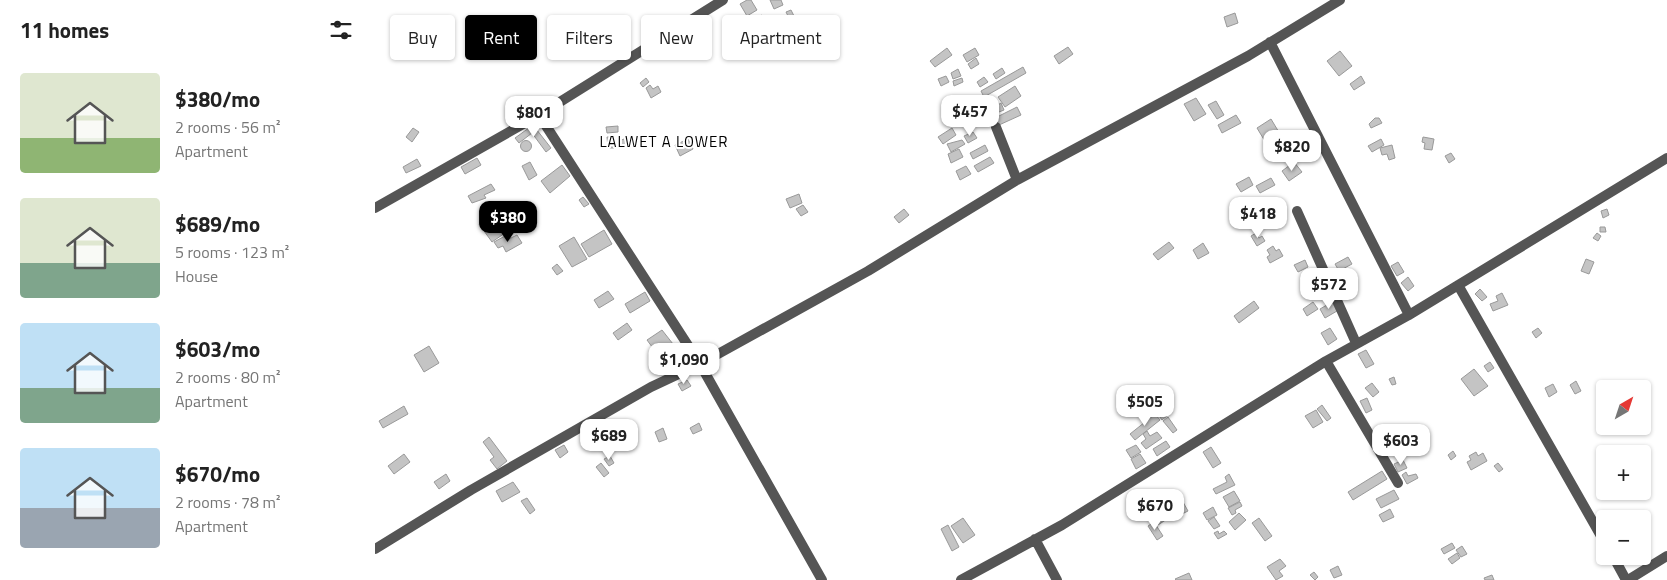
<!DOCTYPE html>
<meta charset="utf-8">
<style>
:root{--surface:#fff;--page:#f6f6f6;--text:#222;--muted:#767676;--accent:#000}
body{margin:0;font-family:"Titillium Web",sans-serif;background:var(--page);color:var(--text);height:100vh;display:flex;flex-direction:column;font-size:19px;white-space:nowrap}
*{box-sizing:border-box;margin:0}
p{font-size:16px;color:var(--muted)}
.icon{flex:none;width:28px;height:28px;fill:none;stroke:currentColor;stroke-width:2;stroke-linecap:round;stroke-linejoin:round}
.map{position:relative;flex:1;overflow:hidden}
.sheet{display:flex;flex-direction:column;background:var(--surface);width:375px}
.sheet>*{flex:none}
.guide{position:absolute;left:15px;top:15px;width:475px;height:45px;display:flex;gap:10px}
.needle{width:32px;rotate:39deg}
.tools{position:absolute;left:1221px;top:380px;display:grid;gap:10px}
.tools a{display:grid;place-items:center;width:55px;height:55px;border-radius:5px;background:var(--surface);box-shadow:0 1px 4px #0004;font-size:25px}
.price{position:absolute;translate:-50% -42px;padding:0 11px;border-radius:10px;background:#fff;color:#222;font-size:16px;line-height:32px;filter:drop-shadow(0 1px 2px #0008)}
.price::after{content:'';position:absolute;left:50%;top:30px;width:15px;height:11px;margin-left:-8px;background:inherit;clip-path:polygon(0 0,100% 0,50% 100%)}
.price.current{background:var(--accent);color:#fff}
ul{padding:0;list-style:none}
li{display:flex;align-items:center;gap:15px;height:125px;padding:0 20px}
li span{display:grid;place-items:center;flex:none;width:140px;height:100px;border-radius:5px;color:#555}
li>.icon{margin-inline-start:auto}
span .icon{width:60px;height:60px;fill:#fffc;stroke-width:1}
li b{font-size:21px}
h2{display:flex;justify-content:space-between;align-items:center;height:60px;padding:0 20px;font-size:21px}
.pill{padding:0 18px;border-radius:5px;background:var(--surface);box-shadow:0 1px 4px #0004;font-size:18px;line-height:45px}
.pill.current{background:var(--accent);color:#fff}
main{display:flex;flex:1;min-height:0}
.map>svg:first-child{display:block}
.building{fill:#c4c4c4;stroke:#999}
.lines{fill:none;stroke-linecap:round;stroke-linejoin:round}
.minor{stroke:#555;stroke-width:10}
.labels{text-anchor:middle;stroke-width:4;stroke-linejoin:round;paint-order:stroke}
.quarter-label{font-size:15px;letter-spacing:1px;fill:#000;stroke:#fff}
</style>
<main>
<section class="sheet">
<h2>11 homes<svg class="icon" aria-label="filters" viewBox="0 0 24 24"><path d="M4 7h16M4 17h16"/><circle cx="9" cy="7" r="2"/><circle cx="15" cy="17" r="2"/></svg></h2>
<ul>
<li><span style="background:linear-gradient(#dfe7d0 65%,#8fb573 0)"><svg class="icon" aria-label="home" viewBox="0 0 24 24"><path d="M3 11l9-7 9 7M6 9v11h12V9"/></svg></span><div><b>$380/mo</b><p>2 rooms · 56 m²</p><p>Apartment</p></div></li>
<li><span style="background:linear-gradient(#dfe7d0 65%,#7fa58c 0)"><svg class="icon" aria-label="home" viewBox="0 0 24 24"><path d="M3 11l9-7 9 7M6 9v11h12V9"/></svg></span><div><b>$689/mo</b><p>5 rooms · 123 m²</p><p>House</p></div></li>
<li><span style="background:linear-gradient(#bfe0f5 65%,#7fa58c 0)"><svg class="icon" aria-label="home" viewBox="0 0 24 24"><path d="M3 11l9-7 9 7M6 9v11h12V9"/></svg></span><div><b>$603/mo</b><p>2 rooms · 80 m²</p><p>Apartment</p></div></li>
<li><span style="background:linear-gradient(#bfe0f5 60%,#9aa5b1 0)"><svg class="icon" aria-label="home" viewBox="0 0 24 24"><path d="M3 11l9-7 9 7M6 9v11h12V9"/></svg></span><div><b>$670/mo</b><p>2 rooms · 78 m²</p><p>Apartment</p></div></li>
</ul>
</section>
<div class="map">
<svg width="1292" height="580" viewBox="0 0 1292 580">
<rect width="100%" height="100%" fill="#fff"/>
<path class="building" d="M372 0H376L382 10 372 16 365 4Z
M395 0H406L408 5 399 9Z
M416 10 420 18 415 20 411 12Z
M860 13 863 23 852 27 849 17Z
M387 15 391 22 384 26 380 19Z
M405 31 413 47 406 50 398 34Z
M693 47 698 54 684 64 679 56Z
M572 48 577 55 560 67 555 61Z
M600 48 604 55 592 62 588 55Z
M965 51 977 66 964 76 952 61Z
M601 58 604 64 596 69 593 64Z
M648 67 651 73 609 97 606 91Z
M627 68 630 73 621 79 618 74Z
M583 69 586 76 578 79 576 73Z
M571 76 574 82 566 86 563 79Z
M986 76 990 83 979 90 975 84Z
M609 77 613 82 605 87 602 82Z
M271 78 274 82 268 87 265 83Z
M587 78 588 82 579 86 578 81Z
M275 85 278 89 283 86 286 92 276 98 271 88Z
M640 86 646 96 630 107 623 97Z
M821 98 831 114 819 121 809 104Z
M585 101 589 110 581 113 577 105Z
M841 101 849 115 842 119 833 105Z
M626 103 629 110 624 112 621 106Z
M642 107 646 115 624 125 620 118Z
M861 115 866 123 847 133 843 125Z
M1000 118H1004L1007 123 996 128 994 124Z
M896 119 905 134 891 143 882 128Z
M158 125 176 148 171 152 157 133 144 143 140 138Z
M243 126V132L232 133 231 127Z
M38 128 44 132 37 142 31 137Z
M577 128 581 135 568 144 563 137Z
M598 132 602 138 593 143 589 136Z
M232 137H238L239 148H233Z
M905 137 909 143 894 152 890 145Z
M1048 137 1059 139 1057 150 1049 149 1050 143 1047 142Z
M249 139 251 146 246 148 244 141Z
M313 139 318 149 305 156 300 145Z
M1006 139 1009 145 997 152 993 146Z
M587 140 590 144 576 152 572 144Z
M145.5 146a5.5 5.5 0 1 1 11 0a5.5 5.5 0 1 1-11 0Z
M610 145 613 151 598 159 595 153Z
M1017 145 1020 158 1014 160 1012 154 1007 155 1005 148Z
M584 149 588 157 576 163 573 154Z
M1076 153 1080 159 1074 163 1070 156Z
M615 157 619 163 603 172 599 166Z
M102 158 106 165 90 174 86 167Z
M42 159 46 166 31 173 28 167Z
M155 162 162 175 154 180 147 166Z
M919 162 927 172 914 181 907 171Z
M187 165 195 176 175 193 166 181Z
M591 166 596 174 585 180 581 171Z
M874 177 878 185 866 192 861 184Z
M896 178 900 185 885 193 881 186Z
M116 184 120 190 109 195 111 198 97 203 93 196Z
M424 194 427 203 415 208 411 199Z
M208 197 214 204 209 207 204 200Z
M428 205 433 212 426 216 421 209Z
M529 209 534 215 524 223 519 217Z
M1232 209 1234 215 1228 218 1226 211Z
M120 213 124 218 129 215 135 223 127 229 130 233 117 242 104 224Z
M1225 227H1230L1231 232H1225Z
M229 230 237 244 214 257 206 244Z
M881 233 884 238 887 236 890 241 882 246 876 236Z
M1222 233 1226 236 1223 241 1218 238Z
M142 235 147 243 131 252 128 246 123 248 119 242 130 236 132 240Z
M199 237 212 259 197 267 184 246Z
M794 242 799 248 783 260 778 254Z
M828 243 834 253 823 259 818 250Z
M898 246 901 251 904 249 908 256 895 263 892 257 895 255 892 250Z
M973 257 977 264 964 271 960 264Z
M1211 259 1219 262 1214 274 1206 271Z
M930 260 933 267 923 272 919 265Z
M1023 262 1029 272 1022 276 1016 266Z
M182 264 188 271 182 275 177 268Z
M1033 277 1039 286 1033 291 1026 283Z
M1105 289 1112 297 1107 301 1100 294Z
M233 291 239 299 224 308 219 300Z
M270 292 275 301 255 313 250 304Z
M1127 293 1133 305 1118 311 1115 304 1123 301 1121 296Z
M879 301 884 308 864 323 859 316Z
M938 302 943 309 932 316 928 309Z
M957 302 962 311 950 318 945 309Z
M252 323 257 330 243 340 238 333Z
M955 328 962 339 953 345 946 333Z
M1163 328 1167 333 1161 338 1157 332Z
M287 330 298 344 283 355 272 340Z
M54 346 64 363 49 372 39 355Z
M991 350 999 364 991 368 983 354Z
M1115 362 1119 368 1113 372 1109 366Z
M1099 369 1113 386 1099 396 1086 379Z
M1019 377 1021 384 1017 385 1014 379Z
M312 380 316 386 307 391 303 384Z
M1201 381 1206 391 1200 394 1195 385Z
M997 383 1004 392 998 397 990 388Z
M1178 384 1182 392 1174 397 1170 388Z
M992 398 997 410 991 413 985 401Z
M947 405 956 418 952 421 942 409Z
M29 406 33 414 8 428 4 421Z
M787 409 792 416 787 420 782 413Z
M941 410 948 422 938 428 930 416Z
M780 414 785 420 760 440 755 434Z
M793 417 802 430 798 433 788 421Z
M324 423 327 430 318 434 315 428Z
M288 428 292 439 284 442 280 432Z
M772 431 775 436 782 432 787 438 771 449 766 443 771 439 768 434Z
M114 437 132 461 122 469 115 460 119 457 108 442Z
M791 441 795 447 782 456 778 449Z
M189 445 193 452 185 458 180 450Z
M761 445 766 452 756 458 751 450Z
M836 447 846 463 838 468 828 452Z
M1078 451 1081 456 1076 460 1073 455Z
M1101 452 1103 456 1108 453 1112 461 1096 470 1092 462 1096 460 1094 456Z
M29 454 35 462 19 474 13 466Z
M765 454 771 463 761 469 756 459Z
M235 456 239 463 234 466 229 459Z
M1028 460 1032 468 1023 472 1019 464Z
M226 463 234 473 229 477 221 467Z
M1123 463 1128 469 1124 472 1119 466Z
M1007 471 1012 479 978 500 973 492Z
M1031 472 1033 476 1041 474 1043 478 1032 484 1027 475Z
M71 474 75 481 64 489 59 482Z
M854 474 860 485 841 494 838 489 852 482 850 477Z
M138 482 145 492 127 502 121 491Z
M1019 490 1024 499 1006 508 1001 499Z
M859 491 865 501 854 507 848 497Z
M152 498 160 510 155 514 146 501Z
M808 502 813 511 799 518 795 509Z
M865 502 867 506 860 510 861 513 857 515 853 508Z
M838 507 842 515 832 520 828 513Z
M1015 509 1019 517 1008 522 1004 515Z
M864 513 871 520 860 530 854 522Z
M788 514 792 519 783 525 779 520Z
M839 517 845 526 839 529 833 521Z
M588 518 600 535 588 543 576 526Z
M884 518 897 536 890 541 877 523Z
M779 522 788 536 782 540 773 526Z
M573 525 584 547 577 551 566 529Z
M843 531 844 534 849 531 852 534 843 539 839 533Z
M1077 543 1080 548 1069 554 1066 549Z
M1087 546 1092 554 1086 557 1081 550Z
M1082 553 1085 558 1077 564 1073 559Z
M905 559 911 566 904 571 908 576 901 580 892 567Z
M963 566 967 575 959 578 955 570Z
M939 572 943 577 940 580 935 575Z
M814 573 817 580H801L800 579Z
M1117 575 1119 580H1110L1109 578Z"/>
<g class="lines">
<path class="minor" d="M895 42 1034 315
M164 115 325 364 447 580
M621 127 642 180
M0 208 164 115 348 0
M922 211 981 343
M1083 285 1230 543
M951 361 1023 483
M660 539 682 580
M0 549 96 490 276 387 325 364 493 271 642 180 873 56 965 0
M1238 556 1251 580
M586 580 687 525 951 361 1034 315 1292 158
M1253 580 1292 556"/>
</g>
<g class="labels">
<g class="quarter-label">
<text x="289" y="147">LALWET A LOWER</text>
</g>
</g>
</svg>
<div class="tools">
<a><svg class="needle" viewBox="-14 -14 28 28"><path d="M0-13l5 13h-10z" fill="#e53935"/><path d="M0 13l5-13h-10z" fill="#767676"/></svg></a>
<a>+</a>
<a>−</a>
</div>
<b class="price" style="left:595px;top:137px">$457</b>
<b class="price" style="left:159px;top:138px">$801</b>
<b class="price" style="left:917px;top:172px">$820</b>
<b class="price" style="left:883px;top:239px">$418</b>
<b class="price current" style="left:133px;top:243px">$380</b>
<b class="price" style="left:954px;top:310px">$572</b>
<b class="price" style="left:309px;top:385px">$1,090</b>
<b class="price" style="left:770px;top:427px">$505</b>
<b class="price" style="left:234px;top:461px">$689</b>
<b class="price" style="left:1026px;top:466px">$603</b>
<b class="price" style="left:780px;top:531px">$670</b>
<div class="guide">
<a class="pill">Buy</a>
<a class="pill current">Rent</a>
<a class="pill">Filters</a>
<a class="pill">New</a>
<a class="pill">Apartment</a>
</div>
</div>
</main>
